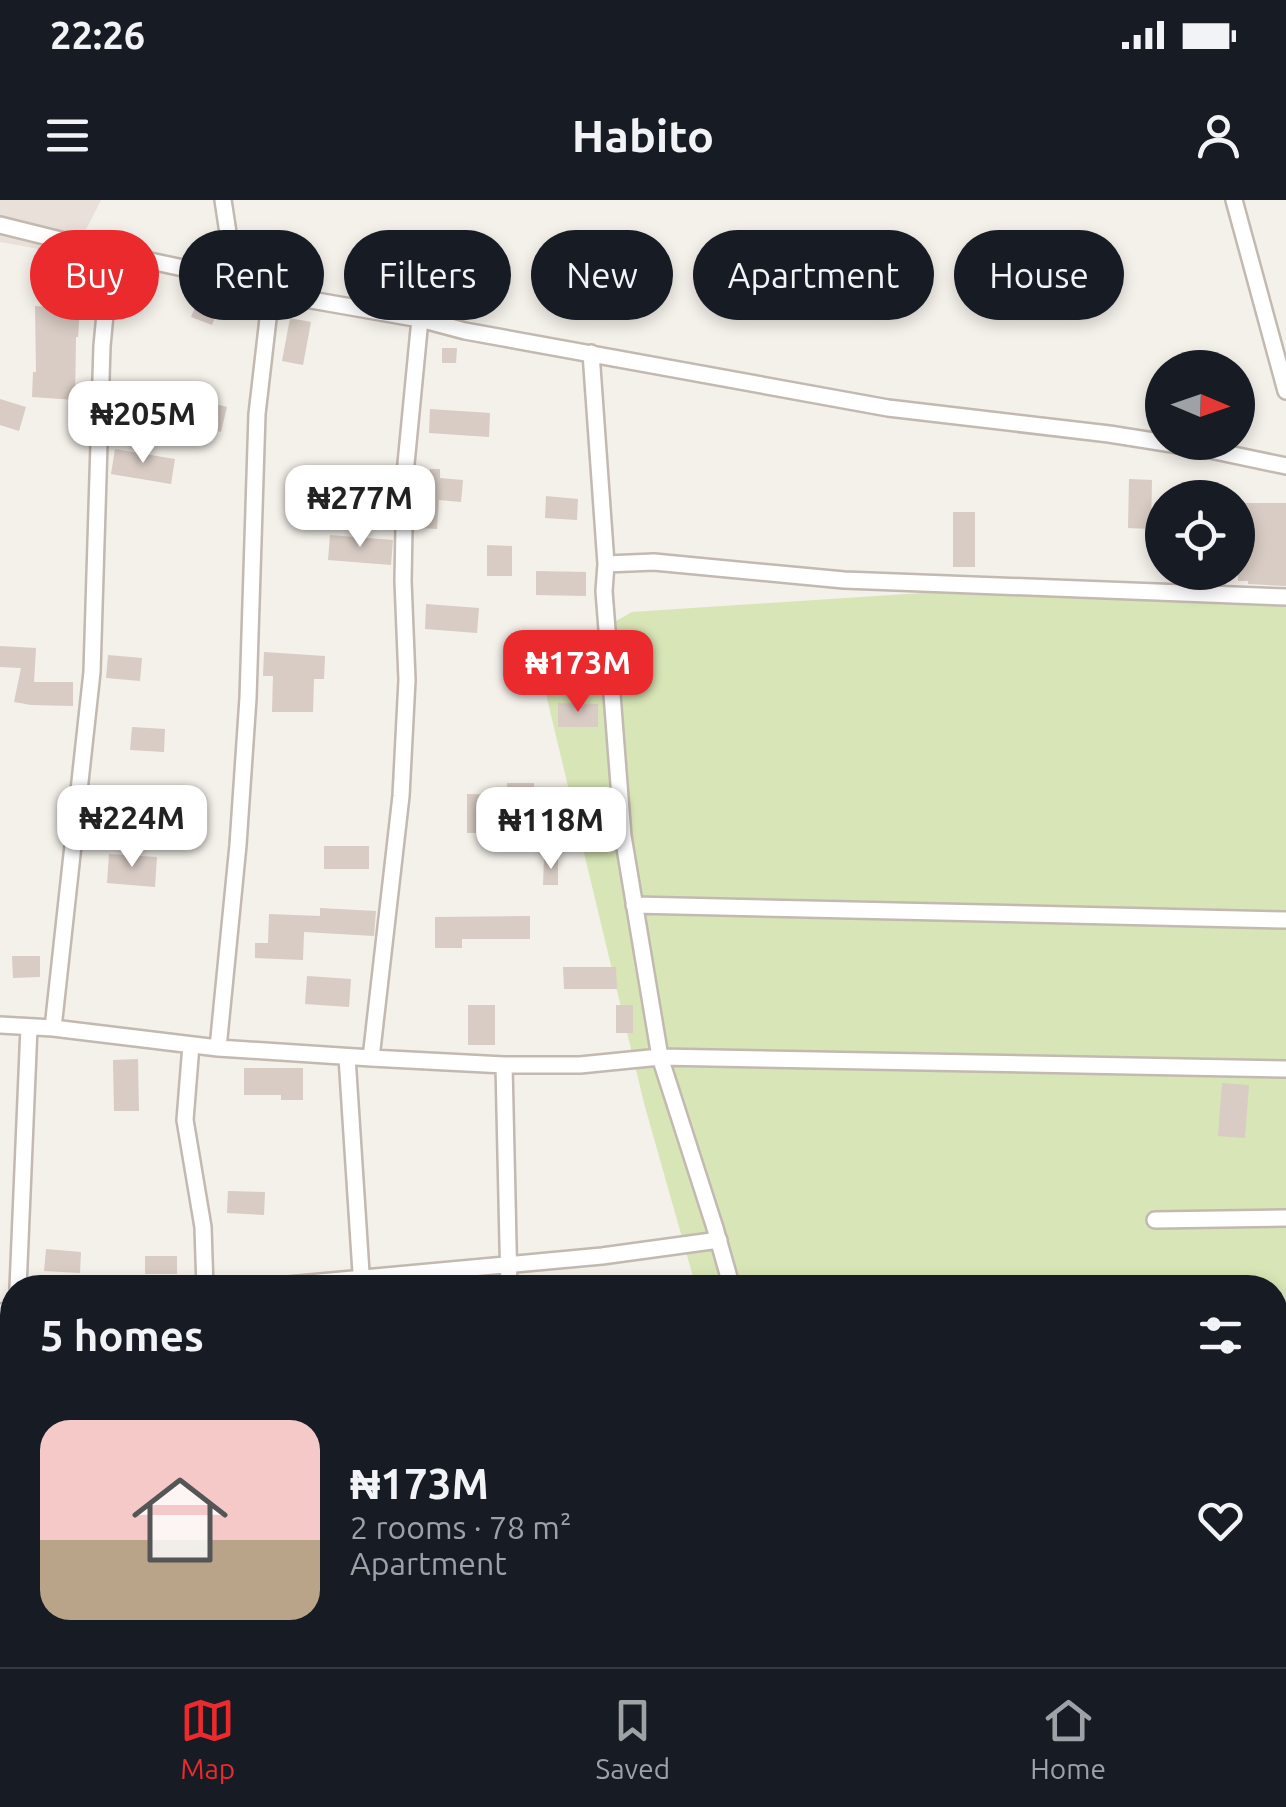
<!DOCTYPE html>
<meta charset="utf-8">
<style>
:root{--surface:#171b24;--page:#20242c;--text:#f1f3f6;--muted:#9ea1a6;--line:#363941;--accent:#eb2a2e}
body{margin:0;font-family:Ubuntu,sans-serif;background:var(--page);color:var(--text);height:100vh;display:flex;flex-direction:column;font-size:38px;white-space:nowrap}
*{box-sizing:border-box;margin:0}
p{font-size:32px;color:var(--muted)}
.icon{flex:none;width:55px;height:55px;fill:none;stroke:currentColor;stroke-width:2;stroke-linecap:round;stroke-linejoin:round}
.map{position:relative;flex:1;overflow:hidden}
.side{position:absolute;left:0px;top:1075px;width:1288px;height:392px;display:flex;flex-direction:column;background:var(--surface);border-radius:40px 40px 0 0;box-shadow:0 5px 15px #0003}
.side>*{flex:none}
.banner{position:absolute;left:30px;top:30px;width:1228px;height:90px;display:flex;gap:20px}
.needle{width:65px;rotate:92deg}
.fabs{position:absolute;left:1145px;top:150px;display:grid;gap:20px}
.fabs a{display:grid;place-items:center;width:110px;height:110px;border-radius:50%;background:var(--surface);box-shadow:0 5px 15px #0003;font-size:50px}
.price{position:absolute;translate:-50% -85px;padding:0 22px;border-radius:20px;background:#fff;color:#222;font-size:32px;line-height:65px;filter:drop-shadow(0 2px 5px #0008)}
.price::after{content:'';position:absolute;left:50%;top:60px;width:30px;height:22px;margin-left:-15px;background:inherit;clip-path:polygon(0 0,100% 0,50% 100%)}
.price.on{background:var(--accent);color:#fff}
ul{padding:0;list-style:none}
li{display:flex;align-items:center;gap:30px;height:250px;padding:0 40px}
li+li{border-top:2px solid var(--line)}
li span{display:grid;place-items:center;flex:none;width:280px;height:200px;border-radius:30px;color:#555}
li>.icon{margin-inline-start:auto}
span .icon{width:120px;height:120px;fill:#fffc;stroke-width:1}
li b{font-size:42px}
h2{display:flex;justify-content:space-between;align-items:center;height:120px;padding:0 40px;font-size:42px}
.chip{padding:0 35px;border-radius:45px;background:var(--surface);box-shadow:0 5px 15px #0003;font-size:35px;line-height:90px}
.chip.on{background:var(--accent);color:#fff}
.status{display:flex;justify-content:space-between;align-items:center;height:70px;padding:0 50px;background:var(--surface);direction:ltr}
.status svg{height:28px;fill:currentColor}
header{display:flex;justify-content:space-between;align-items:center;height:130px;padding:0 40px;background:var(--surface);font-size:45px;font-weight:700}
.tab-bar{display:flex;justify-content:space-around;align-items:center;height:140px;border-top:2px solid var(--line);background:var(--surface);font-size:28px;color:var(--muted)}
.tab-bar a{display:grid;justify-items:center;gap:5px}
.tab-bar .on{color:var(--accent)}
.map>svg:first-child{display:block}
.residential{fill:#e8e0d9}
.green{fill:#d8e5b6}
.building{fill:#d8ccc4}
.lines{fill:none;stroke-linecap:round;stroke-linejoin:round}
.minor-casing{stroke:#c2b9b0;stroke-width:20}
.minor{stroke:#fff;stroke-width:15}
</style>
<div class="status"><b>22:26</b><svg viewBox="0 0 49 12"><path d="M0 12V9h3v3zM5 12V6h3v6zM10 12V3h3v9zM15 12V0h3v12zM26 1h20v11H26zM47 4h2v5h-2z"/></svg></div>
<header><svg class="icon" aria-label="menu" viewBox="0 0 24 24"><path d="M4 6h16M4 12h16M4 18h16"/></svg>Habito<svg class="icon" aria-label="person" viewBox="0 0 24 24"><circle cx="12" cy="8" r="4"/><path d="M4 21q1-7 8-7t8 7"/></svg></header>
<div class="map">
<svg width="1286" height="1467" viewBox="0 0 1286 1467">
<rect width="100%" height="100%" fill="#f4f0ea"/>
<path class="residential" d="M0 0H101L73 55 0 42Z"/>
<path class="green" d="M1028 386 1286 391V1467H1057L1052 1455H1275V1088L696 1087 644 903 539 465 632 412Z"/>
<path class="building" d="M1010 49 1058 52 1056 77 1008 73Z
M200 95 221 104 212 125 191 117Z
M35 106 80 109 78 137H76L75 200 32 197 33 172H36Z
M290 118 311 122 303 165 282 161Z
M442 148H457L456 163H442Z
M190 197 227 207 221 232 184 221Z
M0 199 26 207 19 231 0 225Z
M430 209 490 213 489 237 429 233Z
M115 249 175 259 171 284 111 274Z
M336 268 394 276 392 300 333 292Z
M430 269H440V278L463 280 461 302 439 300 437 329 419 328 420 304 427 305Z
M1129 279 1152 280 1151 329 1128 328Z
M546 296 578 299 577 320 545 318Z
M1243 303H1286V386L1248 384V381H1238V358L1247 359V325H1242Z
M953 312H975V367H953Z
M330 335 393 340 391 365 328 360Z
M487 345 512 346V376H487Z
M536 371 586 372V396L536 395Z
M426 404 479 408 477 433 425 429Z
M0 446 36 448 34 482H73V506L31 505 14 502 21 468 0 467Z
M264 452 325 456 324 479H314L313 512H272L273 476H263Z
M108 455 142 458 140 481 106 478Z
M558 503 598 504V527H558Z
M132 527 165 529 164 552 130 550Z
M507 583H534V648H507V633H467V594L507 595Z
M324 646H369V669H324Z
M109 654 157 657 155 687 107 683Z
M544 658H558V685H543Z
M320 708 376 711 374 736 304 732 303 760 255 758V743H268L269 714 320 716Z
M530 716V739H462V748H435V717Z
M12 756H40V777L13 778Z
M563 767H616L617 789H564Z
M307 776 351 779 349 807 305 804Z
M468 805H495V845H468Z
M616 805H633V833H616Z
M138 859 139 911H114L113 860Z
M244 868H303V900H281V895H244Z
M1222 883 1249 885 1245 938 1218 936Z
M228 991 265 992 264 1015 227 1013Z
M46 1049 81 1052 80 1073 44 1071Z
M145 1056H177V1074H145Z
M12 1122V1148H0V1123Z
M0 1303H12V1343H0Z
M393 1455H447V1467H393Z"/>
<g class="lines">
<defs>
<path id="minor" d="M223 0 235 79
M1234 0 1286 191
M0 25 117 54 235 79 271 93 420 119 465 131 888 208 1109 234 1210 250 1286 266
M591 153 606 364
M634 705 1286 720
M0 825 53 828 218 848 371 858 504 865H580L660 857 1286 869
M53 828 92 472 102 146 106 104 117 54
M191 845 185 920 203 1027 205 1088
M218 848 238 645 248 498 257 214 271 93
M347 857 362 1088
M371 858 401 596 407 480 403 381 405 274 420 119
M504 865 509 1088
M1155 1020 1286 1018
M18 1088 29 827
M255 1088 602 1056 719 1040
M732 1088 715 1028 660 857 623 636 604 391 606 364 654 362 844 380 1286 397
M0 1112 12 1111
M1275 1250 1280 1269 1275 1282
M234 1455 235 1467
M521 1455 522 1467
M854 1455 858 1467
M1181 1455V1459L1188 1464 1221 1467
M1158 1467 1166 1462 1181 1459"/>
</defs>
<use href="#minor" class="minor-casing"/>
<use href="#minor" class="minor"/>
</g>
</svg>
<div class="fabs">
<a><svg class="needle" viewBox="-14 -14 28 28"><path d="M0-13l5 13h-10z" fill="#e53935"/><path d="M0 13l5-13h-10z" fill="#9ea1a6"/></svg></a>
<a><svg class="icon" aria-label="locate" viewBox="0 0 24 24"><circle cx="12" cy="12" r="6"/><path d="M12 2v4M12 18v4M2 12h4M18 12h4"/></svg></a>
</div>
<b class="price" style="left:143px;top:266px">₦205M</b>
<b class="price" style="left:360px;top:350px">₦277M</b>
<b class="price on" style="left:578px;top:515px">₦173M</b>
<b class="price" style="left:132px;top:670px">₦224M</b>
<b class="price" style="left:551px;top:672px">₦118M</b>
<div class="banner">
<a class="chip on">Buy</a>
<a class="chip">Rent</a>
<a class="chip">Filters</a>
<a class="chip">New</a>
<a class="chip">Apartment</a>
<a class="chip">House</a>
</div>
<section class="side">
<h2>5 homes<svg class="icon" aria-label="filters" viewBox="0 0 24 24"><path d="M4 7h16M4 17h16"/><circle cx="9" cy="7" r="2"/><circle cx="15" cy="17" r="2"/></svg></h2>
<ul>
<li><span style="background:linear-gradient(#f6c9c9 60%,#b9a48a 0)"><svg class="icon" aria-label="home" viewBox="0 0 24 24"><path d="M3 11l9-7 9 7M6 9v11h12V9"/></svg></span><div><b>₦173M</b><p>2 rooms · 78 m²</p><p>Apartment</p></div><svg class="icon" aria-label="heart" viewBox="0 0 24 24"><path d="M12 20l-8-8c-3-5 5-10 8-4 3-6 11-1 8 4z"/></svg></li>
</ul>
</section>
</div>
<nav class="tab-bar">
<a class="on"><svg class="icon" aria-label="map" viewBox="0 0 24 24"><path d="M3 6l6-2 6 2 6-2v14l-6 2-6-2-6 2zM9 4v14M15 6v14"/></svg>Map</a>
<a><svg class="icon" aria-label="saved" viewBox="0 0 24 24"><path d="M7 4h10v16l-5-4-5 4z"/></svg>Saved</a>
<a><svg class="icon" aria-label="home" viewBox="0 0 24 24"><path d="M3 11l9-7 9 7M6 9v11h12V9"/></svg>Home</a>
</nav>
